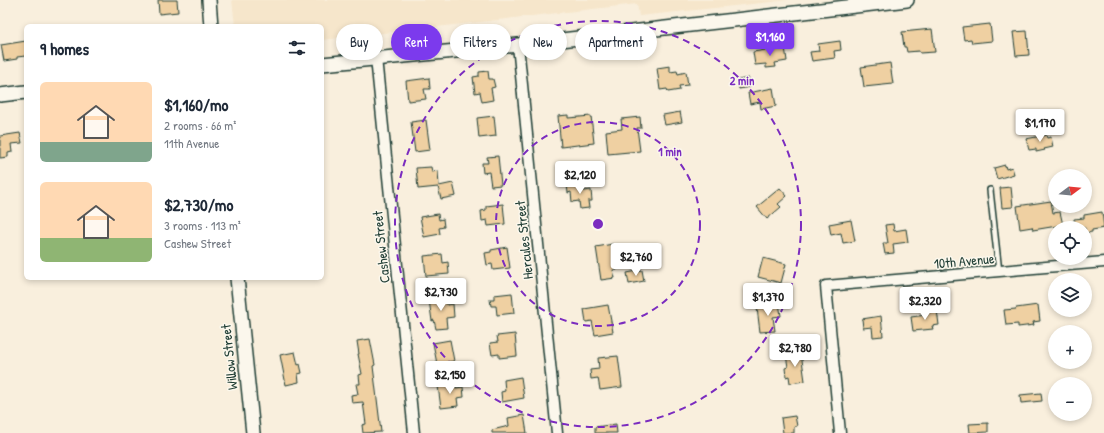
<!DOCTYPE html>
<meta charset="utf-8">
<style>
:root{--surface:#fff;--page:#f2f2f3;--text:#1f2937;--muted:#747a83;--accent:#7c3aed}
body{margin:0;font-family:"Patrick Hand",sans-serif;background:var(--page);color:var(--text);height:100vh;display:flex;flex-direction:column;font-size:15px;white-space:nowrap}
*{box-sizing:border-box;margin:0}
p{font-size:13px;color:var(--muted)}
.icon{flex:none;width:22px;height:22px;fill:none;stroke:currentColor;stroke-width:2;stroke-linecap:round;stroke-linejoin:round}
.map{position:relative;flex:1;overflow:hidden}
.sheet{position:absolute;left:24px;top:24px;width:300px;height:256px;display:flex;flex-direction:column;background:var(--surface);border-radius:6px;box-shadow:0 2px 6px #0003}
.sheet>*{flex:none}
.guide{position:absolute;left:336px;top:24px;width:380px;height:36px;display:flex;gap:8px}
.needle{width:26px;rotate:74deg}
.controls{position:absolute;left:1048px;top:169px;display:grid;gap:8px}
.controls a{display:grid;place-items:center;width:44px;height:44px;border-radius:50%;background:var(--surface);box-shadow:0 2px 6px #0003;font-size:20px}
.price{position:absolute;translate:-50% -34px;padding:0 9px;border-radius:4px;background:#fff;color:#222;font-size:13px;line-height:26px;filter:drop-shadow(0 1px 2px #0008)}
.price::after{content:'';position:absolute;left:50%;top:24px;width:12px;height:9px;margin-left:-6px;background:inherit;clip-path:polygon(0 0,100% 0,50% 100%)}
.price.selected{background:var(--accent);color:#fff}
ul{padding:0;list-style:none}
li{display:flex;align-items:center;gap:12px;height:100px;padding:0 16px}
li span{display:grid;place-items:center;flex:none;width:112px;height:80px;border-radius:6px;color:#555}
li>.icon{margin-inline-start:auto}
span .icon{width:48px;height:48px;fill:#fffc;stroke-width:1}
li b{font-size:17px}
h2{display:flex;justify-content:space-between;align-items:center;height:48px;padding:0 16px;font-size:17px}
.pill{padding:0 14px;border-radius:18px;background:var(--surface);box-shadow:0 2px 6px #0003;font-size:14px;line-height:36px}
.pill.selected{background:var(--accent);color:#fff}
.map>svg:first-child{display:block}
.built{fill:#f6e6cb}
.building{fill:#efd0a2;stroke:#1f3d34}
.lines{fill:none;stroke-linecap:round;stroke-linejoin:round}
.lane-casing{stroke:#1f3d34;stroke-width:8}
.street-casing{stroke:#1f3d34;stroke-width:13}
.secondary-casing{stroke:#1f3d34;stroke-width:16}
.lane{stroke:#fbf7ec;stroke-width:5}
.street{stroke:#fbf7ec;stroke-width:10}
.secondary{stroke:#fbf7ec;stroke-width:13}
.ring{fill:none;stroke:#7b2cbf;stroke-width:2;stroke-dasharray:7 5}
.labels{text-anchor:middle;stroke-width:3;stroke-linejoin:round;paint-order:stroke}
.street-label{font-size:14px;fill:#1f3d34;stroke:#fbf7ec}
.centre{fill:#7b2cbf;stroke:#fbf7ec;stroke-width:2}
.ring-label{font-size:12px;text-anchor:middle;font-weight:bold;fill:#7b2cbf;stroke:#fbf7ec;stroke-width:3;stroke-linejoin:round;paint-order:stroke}
</style>
<div class="map">
<svg width="1104" height="433" viewBox="0 0 1104 433">
<rect width="100%" height="100%" fill="#f9efdd"/>
<filter id="ink" filterUnits="userSpaceOnUse"><feTurbulence type="fractalNoise" baseFrequency=".025" numOctaves="2"/><feDisplacementMap in="SourceGraphic" scale="8" xChannelSelector="R" yChannelSelector="G"/><feConvolveMatrix kernelMatrix="1 2 1 2 8 2 1 2 1" color-interpolation-filters="sRGB"/></filter>
<g filter="url(#ink)">
<path class="built" d="M232 0H789L639 16 637 4 322 40V26H235Z"/>
<path class="building" d="M158 0H177L178 12 159 14Z
M990 24 992 41 972 43 971 39 964 40 962 27Z
M932 29 935 52 920 53 919 51 907 52 906 47H904L902 32Z
M1027 31 1029 55 1016 56 1013 32Z
M26 41V56L17 57V59L4 61 1 45Z
M840 41 841 50 834 51 835 58 812 61 810 52 819 51 818 44Z
M785 47 787 61 775 63 776 67 766 68V64L755 65 753 52Z
M890 63 893 84 864 87 861 67Z
M670 66V72L677 71 678 74 686 72 688 85 679 86 680 90 668 92 667 89 660 90 657 68Z
M488 71 489 79H493L495 87 491 88 493 100 482 102 480 92 475 93 473 77 479 76V72Z
M429 78 430 89H424L426 99 408 101 406 81Z
M749 78 750 87 739 89 738 80Z
M773 88 776 106 761 109 760 102 750 104 748 93Z
M680 112 682 122 665 125 663 115Z
M568 115V118L591 116 594 143 561 147 558 116Z
M494 116 496 136 479 138 477 118Z
M640 117 641 128H637L640 151 608 154 606 131 622 129 621 119Z
M426 120 430 150 415 152 411 122Z
M20 133 22 143 11 144 12 152 8 153V157L0 158V136Z
M1046 135 1047 138 1051 137 1053 147 1044 149 1045 150 1036 152V149L1029 150 1026 139Z
M498 156 501 185 491 186 489 172 483 173 482 163H488L487 157Z
M1005 165 1006 169 1012 167 1014 174 997 179 994 168Z
M431 167 432 172 438 171 439 186 453 183 456 196 441 199 438 187 418 189 416 168Z
M583 183 584 191 591 190 592 201H588L589 208 580 209 579 201 572 202 571 192 568 193 567 185Z
M1011 187 1013 207 1002 208 1000 188Z
M780 188 787 196 778 204 781 207 767 219 757 207Z
M1051 201 1053 213 1060 212 1063 225 1033 230 1032 227 1020 229 1017 206Z
M503 204 505 224 488 226 487 220 482 221 481 211 486 210V206Z
M1102 212 1104 228 1092 230V232L1085 233V228H1075L1074 219 1084 218V215Z
M438 214 439 220 443 219 444 227 439 228 440 234 424 237 420 217Z
M851 220 855 241 843 243 841 233 831 235 829 224Z
M893 224 894 231 906 229 908 242 893 244 894 253 885 254 883 243H888L885 225Z
M613 244 617 270H613L615 278 601 280 596 247Z
M507 247 510 268 493 270 492 264 487 265 485 253 491 252V250Z
M442 254 443 263 448 262 449 274 426 276 424 256Z
M763 258 786 264 781 283 758 277Z
M642 270 644 281 629 284 627 273Z
M512 293 514 313 497 315 496 306H491L490 299H494V295Z
M446 298 447 305 453 304 454 317 446 318 447 328 436 329 434 320 432 321 429 300Z
M779 303 781 316 773 317 775 331 760 332 757 308 770 307V304Z
M608 305 613 332 595 335 592 321 586 322 584 309Z
M1038 305 1040 321 1033 322 1034 325 1018 327V324L1006 325 1004 310 1016 309V308Z
M937 310 939 325 932 326 933 329 913 331 911 317 926 315V311Z
M881 316 883 336 873 337 872 327 863 328 862 319Z
M515 334 517 356 499 358V354L492 355 490 343 498 342 497 336Z
M370 339 375 365 373 366 381 432 363 433 362 425 366 424 363 402 352 403 351 395 358 394 356 384H360L359 375 362 374 358 354H359L357 341Z
M450 340 454 361 437 364 433 343Z
M295 352 298 365 300 364 302 373 298 374 299 382 286 385 280 355Z
M801 353 805 381 790 383 789 376 786 377 785 368 788 367 786 355Z
M618 356 622 387 600 390 598 378 591 379 590 370 599 369 598 358Z
M521 377 524 398 502 402 501 392 505 391 504 380Z
M455 384 456 388 463 387 464 397 457 398 458 406 441 408 438 386Z
M1041 393 1042 401 1021 403 1020 395Z
M524 415 527 433H492V430L509 426 508 418Z
M795 416 797 426 794 427V433H783L781 418Z
M988 423V432L970 433 969 424Z
M616 424 617 433H595V427Z"/>
<g class="lines">
<defs>
<path id="lane" d="M990 190 999 272"/>
<path id="street" d="M518 45 557 433
M376 58 414 433
M840 433 826 286 1104 262"/>
<path id="secondary" d="M209 0 211 26
M322 64 518 45 907 0
M0 95 26 92
M237 278 253 433"/>
</defs>
<use href="#lane" class="lane-casing"/>
<use href="#street" class="street-casing"/>
<use href="#secondary" class="secondary-casing"/>
<use href="#lane" class="lane"/>
<use href="#street" class="street"/>
<use href="#secondary" class="secondary"/>
</g>
</g>
<g class="ring">
<circle cx="598" cy="224" r="102"/>
<circle cx="598" cy="224" r="203"/>
</g>
<g class="labels">
<g class="street-label">
<text transform="translate(524 240) rotate(-96)" y="5">Hercules Street</text>
<text transform="translate(381 247) rotate(-96)" y="5">Cashew Street</text>
<text transform="translate(964 261) rotate(-5)" y="5">10th Avenue</text>
<text transform="translate(229 357) rotate(-96)" y="5">Willow Street</text>
</g>
</g>
<circle cx="598" cy="224" r="6" class="centre"/>
<g class="ring-label">
<text x="742" y="85">2 min</text>
<text x="670" y="156">1 min</text>
</g>
</svg>
<div class="controls">
<a><svg class="needle" viewBox="-14 -14 28 28"><path d="M0-13l5 13h-10z" fill="#e53935"/><path d="M0 13l5-13h-10z" fill="#747a83"/></svg></a>
<a><svg class="icon" aria-label="locate" viewBox="0 0 24 24"><circle cx="12" cy="12" r="6"/><path d="M12 2v4M12 18v4M2 12h4M18 12h4"/></svg></a>
<a><svg class="icon" aria-label="layers" viewBox="0 0 24 24"><path d="M12 4l9 5-9 5-9-5zM3 14l9 5 9-5"/></svg></a>
<a>+</a>
<a>−</a>
</div>
<b class="price selected" style="left:770px;top:57px">$1,160</b>
<b class="price" style="left:1040px;top:143px">$1,170</b>
<b class="price" style="left:580px;top:195px">$2,120</b>
<b class="price" style="left:636px;top:277px">$2,760</b>
<b class="price" style="left:441px;top:312px">$2,730</b>
<b class="price" style="left:768px;top:317px">$1,370</b>
<b class="price" style="left:925px;top:321px">$2,320</b>
<b class="price" style="left:795px;top:368px">$2,780</b>
<b class="price" style="left:450px;top:395px">$2,150</b>
<div class="guide">
<a class="pill">Buy</a>
<a class="pill selected">Rent</a>
<a class="pill">Filters</a>
<a class="pill">New</a>
<a class="pill">Apartment</a>
</div>
<section class="sheet">
<h2>9 homes<svg class="icon" aria-label="filters" viewBox="0 0 24 24"><path d="M4 7h16M4 17h16"/><circle cx="9" cy="7" r="2"/><circle cx="15" cy="17" r="2"/></svg></h2>
<ul>
<li><span style="background:linear-gradient(#ffd9b3 75%,#7fa58c 0)"><svg class="icon" aria-label="home" viewBox="0 0 24 24"><path d="M3 11l9-7 9 7M6 9v11h12V9"/></svg></span><div><b>$1,160/mo</b><p>2 rooms · 66 m²</p><p>11th Avenue</p></div></li>
<li><span style="background:linear-gradient(#ffd9b3 70%,#8fb573 0)"><svg class="icon" aria-label="home" viewBox="0 0 24 24"><path d="M3 11l9-7 9 7M6 9v11h12V9"/></svg></span><div><b>$2,730/mo</b><p>3 rooms · 113 m²</p><p>Cashew Street</p></div></li>
</ul>
</section>
</div>
